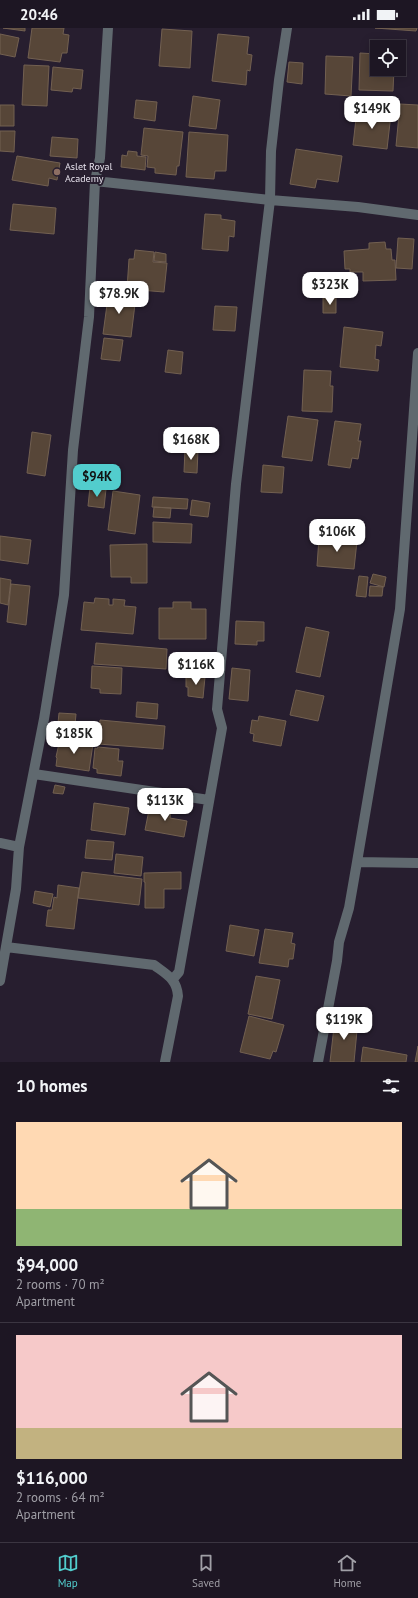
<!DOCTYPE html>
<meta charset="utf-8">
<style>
:root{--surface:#1d1623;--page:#2a2330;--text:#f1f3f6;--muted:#a09fa6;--line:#3b3541;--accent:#52cdcd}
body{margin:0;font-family:"PT Sans",sans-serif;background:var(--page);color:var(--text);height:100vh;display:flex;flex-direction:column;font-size:15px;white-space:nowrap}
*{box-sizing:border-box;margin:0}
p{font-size:13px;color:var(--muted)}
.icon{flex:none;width:22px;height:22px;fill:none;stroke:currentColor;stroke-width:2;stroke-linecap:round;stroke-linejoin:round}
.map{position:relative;height:1034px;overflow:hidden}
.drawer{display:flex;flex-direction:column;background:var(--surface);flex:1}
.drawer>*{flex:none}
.buttons{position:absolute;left:370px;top:12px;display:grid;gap:8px}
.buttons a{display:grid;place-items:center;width:36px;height:36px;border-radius:0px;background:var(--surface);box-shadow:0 2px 10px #0003,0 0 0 1px var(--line);font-size:20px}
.price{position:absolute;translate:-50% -34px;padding:0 9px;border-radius:8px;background:#fff;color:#222;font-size:13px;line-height:26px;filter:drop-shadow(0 1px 2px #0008)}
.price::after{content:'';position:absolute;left:50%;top:24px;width:12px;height:9px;margin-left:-6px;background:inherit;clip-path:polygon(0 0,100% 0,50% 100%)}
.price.selected{background:var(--accent);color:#111}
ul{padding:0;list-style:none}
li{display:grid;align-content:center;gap:8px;height:212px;padding:0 16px}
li+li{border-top:1px solid var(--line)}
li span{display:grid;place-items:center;height:124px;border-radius:0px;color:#555}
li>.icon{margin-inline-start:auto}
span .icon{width:72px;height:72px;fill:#fffc;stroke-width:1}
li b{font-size:17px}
h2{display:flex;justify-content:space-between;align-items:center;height:48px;padding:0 16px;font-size:17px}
.status{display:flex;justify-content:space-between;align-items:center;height:28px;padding:0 20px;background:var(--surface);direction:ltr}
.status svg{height:11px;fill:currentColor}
.tabs{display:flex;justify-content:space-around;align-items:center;height:56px;border-top:1px solid var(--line);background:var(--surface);font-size:11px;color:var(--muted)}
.tabs a{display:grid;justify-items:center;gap:2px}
.tabs .selected{color:var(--accent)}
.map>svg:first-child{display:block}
.building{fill:#574638;stroke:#726051}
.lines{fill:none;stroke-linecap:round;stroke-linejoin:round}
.minor{stroke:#60696f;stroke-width:10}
.education-dot{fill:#8d6e63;stroke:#271e2f;stroke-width:1.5}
.labels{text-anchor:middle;stroke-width:4;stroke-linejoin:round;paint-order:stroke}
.poi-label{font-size:10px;fill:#e7e2ed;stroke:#271e2f;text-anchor:start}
</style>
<div class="status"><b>20:46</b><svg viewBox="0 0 49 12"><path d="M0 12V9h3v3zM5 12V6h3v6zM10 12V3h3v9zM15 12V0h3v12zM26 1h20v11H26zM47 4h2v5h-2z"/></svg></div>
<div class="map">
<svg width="418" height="1034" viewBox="0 0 418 1034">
<rect width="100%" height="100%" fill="#271e2f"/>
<path class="building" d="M3 0H25V3Z
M32 0H64L63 6 69 7 67 25H62L60 34 28 30Z
M375 0H417L416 3Z
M162 1 192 3 190 40 159 38Z
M0 6 19 10 15 29 0 26Z
M218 6 249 9 247 26 252 27 250 43 247 42 246 57 212 53Z
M360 25 377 26V41H394L393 63 359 62Z
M326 28 353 29 351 68 325 66Z
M289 34 303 35 302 56 287 54Z
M24 37 49 38 47 78 22 77Z
M53 39 83 42 81 61 73 60 72 64 51 62Z
M193 68 220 72 216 101 189 98Z
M136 72 157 74 155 93 134 90Z
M400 76 418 77V120L396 118Z
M0 77H14V98H0Z
M357 82 391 86 387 121 353 117Z
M144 100 183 104 179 138H177L176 147 155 145V140L147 139 148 128 141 127Z
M0 103H15L14 124 0 123Z
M189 104 228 107 226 143H215L214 151 186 149Z
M52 109 78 111 77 130 50 128Z
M296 121 342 128 338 154 317 151 315 160 290 156Z
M128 123 137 124V128L146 129 145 142 121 139 122 127 127 128Z
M17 128 60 135 57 152 49 150 48 158 12 152Z
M13 176 56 180 54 206 10 202Z
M205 186 221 187V191L235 193 234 209 229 208 228 223 202 221Z
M398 210 414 211 412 241 396 240Z
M385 214 386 221H391L392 232H395L396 252 363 253V244H350V241H345L344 223 369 221V215Z
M135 222 154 224 153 234 167 235 164 264 127 261 129 231H134Z
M155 224 166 226V234L154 233Z
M109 262 130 265 129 276H135L131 309 103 306Z
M323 270H336V285H323Z
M215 278 237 279 235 303 213 302Z
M344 299 383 304 381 318 376 317 375 331 379 332 378 343 340 339Z
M104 310 123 312 120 333 101 331Z
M168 322 183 324 181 346 165 344Z
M304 342 331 343 330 358H333L332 384 302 383Z
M288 388 318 392 312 433 282 429Z
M335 393 361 396 358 413H361L358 431 352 430 350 440 328 437Z
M32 404 51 407 45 448 27 445Z
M185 421 198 422 197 445 184 444Z
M263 437 284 439 282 465 261 464Z
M90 459 106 461 104 480 88 478Z
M113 463 140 467 135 506 108 502Z
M153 469 188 471 187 481 152 479Z
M192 472 210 475 208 489 190 487Z
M154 479 171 480 170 490 153 489Z
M153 494 192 496 191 515 153 514Z
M0 508 31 512 28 536 0 532Z
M319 510 357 513 354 541 317 538Z
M147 516V555H131V549H111L110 517Z
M373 546 386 549 384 559 370 555Z
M359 548 368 549 366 569 356 568Z
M0 550 11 552 8 577 0 575Z
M11 556 30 558 26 597 7 594Z
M370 558 383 559 382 568H369Z
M95 570 109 571V577H113V571L125 572 124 578 136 579 133 606 81 602 84 574 94 575Z
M173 574H191V581H206V611H159V580H173Z
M236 593 264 594V613H257V617L235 616Z
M306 599 329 604 320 649 296 644Z
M96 615 167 621 166 641 94 636Z
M92 638 122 640 121 666 100 665V661L91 660Z
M232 640 250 642 248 673 229 671Z
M186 648 205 649 203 670 188 668V659H186Z
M296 662 324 668 318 693 290 687Z
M137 674 158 676 157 691 136 689Z
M59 685 76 686 75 697 58 695Z
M259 688 286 693 281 718 253 713 254 706 250 705 252 692 258 693Z
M100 692 165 698 163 721 98 716Z
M60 711 93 716 89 743 56 738 57 730 56 729Z
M98 719 119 721 118 733H123L121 748 97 745V741L93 740 95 720 97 721Z
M55 757 65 759 63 766 53 765Z
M94 775 129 780 125 807 91 802Z
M150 777 171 782 170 790 187 793 184 809 145 802Z
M87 812 114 814 112 832 85 830Z
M116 826 143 829 141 848 114 845Z
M82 844 142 851 139 877 78 870Z
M181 844V861H164V880H145V854H144V845Z
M58 857 79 860 74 901 46 898 48 882H52L54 869 57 870Z
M35 863 53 866 50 879 33 875Z
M230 897 259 902 254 928 226 923Z
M265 901 293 905 291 915 295 916 293 931H289L288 939 259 935Z
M256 948 280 952 272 991 248 986Z
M249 988 284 997 276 1024 273 1023 270 1031 240 1024Z
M335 990 358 992 354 1034H330Z
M418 1018V1034H415Z
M363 1019 407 1027 406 1034H361Z"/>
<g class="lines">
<path class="minor" d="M95 153 270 172 358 179 418 187
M34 746 209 772
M0 815 19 819
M357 834 418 835
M6 919 154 937C166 946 177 951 178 968L165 1034
M173 951 179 944 222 700 217 681 236 456 270 172 271 123 279 52 287 0
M0 953 16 861 19 819 44 691 64 567 73 422 89 289 95 153 100 130 108 0
M318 1034 337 933 339 914 349 880 357 834 400 581 418 325"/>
</g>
<circle class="education-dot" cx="57" cy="144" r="4"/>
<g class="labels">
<g class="poi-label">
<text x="65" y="142">Aslet Royal<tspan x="65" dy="12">Academy</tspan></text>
</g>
</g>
</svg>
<div class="buttons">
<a><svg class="icon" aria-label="locate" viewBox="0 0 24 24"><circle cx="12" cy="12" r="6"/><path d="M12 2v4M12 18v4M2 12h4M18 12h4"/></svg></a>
</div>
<b class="price" style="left:372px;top:102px">$149K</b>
<b class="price" style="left:330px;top:278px">$323K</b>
<b class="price" style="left:119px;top:287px">$78.9K</b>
<b class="price" style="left:191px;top:433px">$168K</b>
<b class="price selected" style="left:97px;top:470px">$94K</b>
<b class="price" style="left:337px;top:525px">$106K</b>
<b class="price" style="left:196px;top:658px">$116K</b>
<b class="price" style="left:74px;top:727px">$185K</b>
<b class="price" style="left:165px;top:794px">$113K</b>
<b class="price" style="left:344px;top:1013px">$119K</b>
</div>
<section class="drawer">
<h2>10 homes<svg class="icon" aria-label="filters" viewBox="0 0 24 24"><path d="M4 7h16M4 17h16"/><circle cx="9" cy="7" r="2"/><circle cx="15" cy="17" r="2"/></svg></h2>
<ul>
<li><span style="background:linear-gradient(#ffd9b3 70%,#8fb573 0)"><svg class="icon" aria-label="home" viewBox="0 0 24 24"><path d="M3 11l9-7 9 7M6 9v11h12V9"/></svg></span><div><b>$94,000</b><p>2 rooms · 70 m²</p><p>Apartment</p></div></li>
<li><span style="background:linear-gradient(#f6c9c9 75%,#c2b280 0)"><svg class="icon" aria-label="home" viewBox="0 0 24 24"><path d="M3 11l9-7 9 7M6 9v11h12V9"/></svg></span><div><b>$116,000</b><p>2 rooms · 64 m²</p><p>Apartment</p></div></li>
</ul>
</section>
<nav class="tabs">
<a class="selected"><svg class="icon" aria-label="map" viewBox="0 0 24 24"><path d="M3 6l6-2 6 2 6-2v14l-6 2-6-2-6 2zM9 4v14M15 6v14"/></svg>Map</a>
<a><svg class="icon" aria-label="saved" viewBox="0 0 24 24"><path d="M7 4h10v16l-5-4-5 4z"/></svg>Saved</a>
<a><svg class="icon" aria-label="home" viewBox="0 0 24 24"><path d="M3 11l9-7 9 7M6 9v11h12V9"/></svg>Home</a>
</nav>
